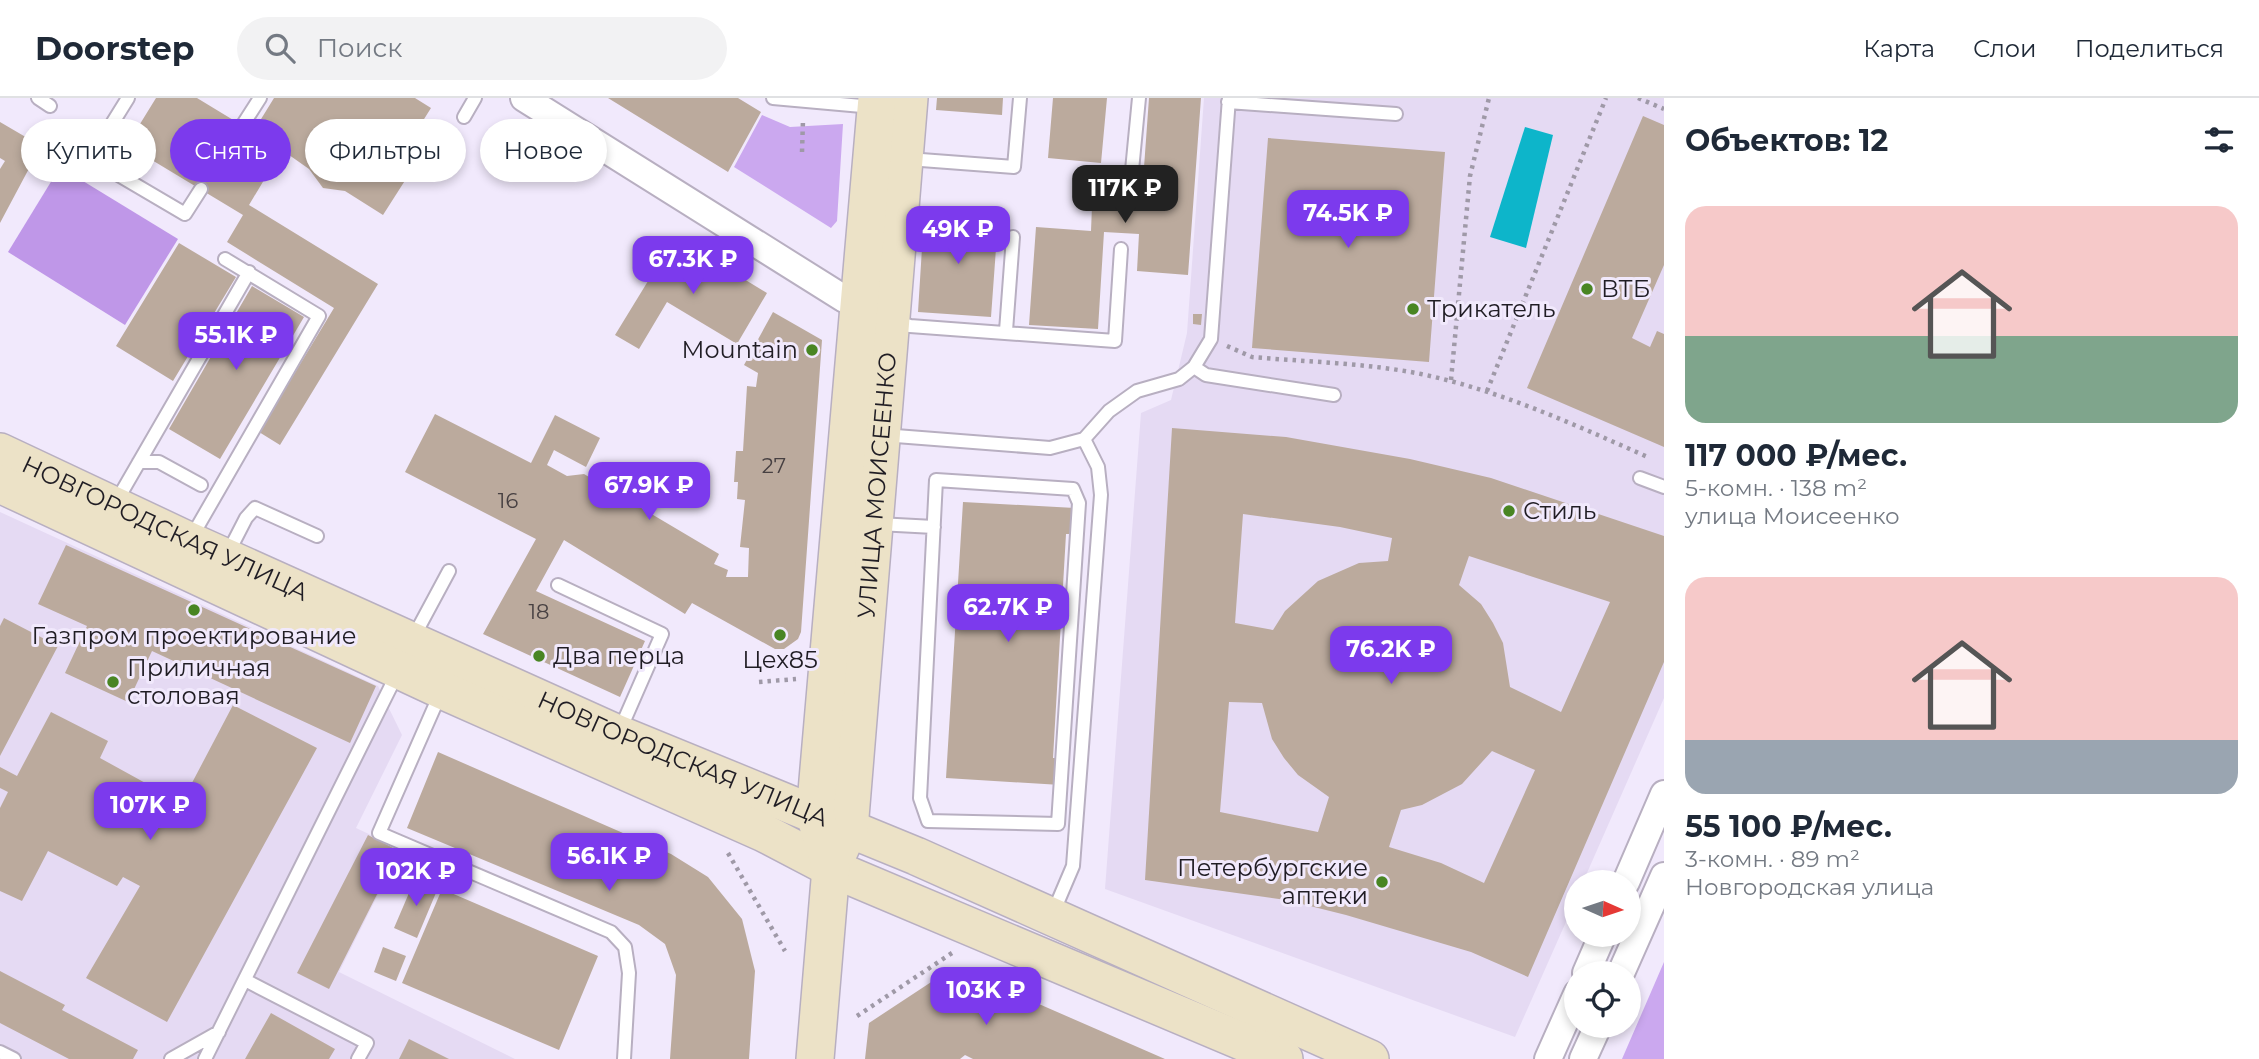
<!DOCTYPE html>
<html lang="ru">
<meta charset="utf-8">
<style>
:root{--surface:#fff;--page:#f2f2f3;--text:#1f2937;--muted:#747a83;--line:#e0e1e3;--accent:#7c3aed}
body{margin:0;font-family:Montserrat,sans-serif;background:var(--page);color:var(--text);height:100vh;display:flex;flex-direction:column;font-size:26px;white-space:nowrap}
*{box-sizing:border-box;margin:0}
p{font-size:23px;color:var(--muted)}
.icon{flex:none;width:38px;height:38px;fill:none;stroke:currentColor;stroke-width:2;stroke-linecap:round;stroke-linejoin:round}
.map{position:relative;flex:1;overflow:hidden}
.drawer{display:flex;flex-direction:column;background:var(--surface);width:595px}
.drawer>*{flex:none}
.hud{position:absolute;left:21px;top:21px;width:665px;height:63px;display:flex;gap:14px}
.needle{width:46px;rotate:93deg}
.tools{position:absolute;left:1564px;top:772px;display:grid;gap:14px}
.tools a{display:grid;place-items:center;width:77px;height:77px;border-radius:50%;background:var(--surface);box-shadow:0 4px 10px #0003;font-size:35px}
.price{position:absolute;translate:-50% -60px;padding:0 16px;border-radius:14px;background:var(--accent);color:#fff;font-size:23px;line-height:46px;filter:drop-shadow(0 2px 4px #0008)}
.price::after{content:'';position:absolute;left:50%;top:42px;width:21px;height:16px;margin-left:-10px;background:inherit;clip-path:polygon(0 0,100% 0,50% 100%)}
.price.current{background:#222;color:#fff}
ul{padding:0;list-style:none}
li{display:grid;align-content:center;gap:14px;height:371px;padding:0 21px}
li span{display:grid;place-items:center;height:217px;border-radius:21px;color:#555}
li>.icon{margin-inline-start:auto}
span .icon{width:126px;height:126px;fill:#fffc;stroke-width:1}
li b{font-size:30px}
h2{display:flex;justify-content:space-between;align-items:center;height:84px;padding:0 21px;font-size:30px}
.tag{padding:0 24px;border-radius:32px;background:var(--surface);box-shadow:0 4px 10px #0003;font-size:24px;line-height:63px}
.tag.current{background:var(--accent);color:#fff}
header{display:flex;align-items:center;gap:42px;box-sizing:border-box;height:98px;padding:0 35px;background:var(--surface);border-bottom:2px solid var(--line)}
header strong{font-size:33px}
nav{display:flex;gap:38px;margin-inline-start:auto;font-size:24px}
.search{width:490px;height:63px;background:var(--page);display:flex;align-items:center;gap:18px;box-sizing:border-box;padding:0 24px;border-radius:38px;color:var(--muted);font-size:26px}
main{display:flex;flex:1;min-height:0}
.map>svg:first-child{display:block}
.built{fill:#e5daf3}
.green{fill:#cba8ef}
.forest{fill:#bf97e8}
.water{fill:#0db5ca}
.building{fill:#bbaa9d;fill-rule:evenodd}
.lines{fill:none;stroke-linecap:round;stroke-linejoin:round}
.lane-casing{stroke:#b8afc1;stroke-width:16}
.street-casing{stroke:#b8afc1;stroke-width:30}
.secondary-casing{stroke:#b8afc1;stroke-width:40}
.path{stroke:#9f99a7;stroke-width:4.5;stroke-dasharray:3.5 5;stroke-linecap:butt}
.lane{stroke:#fff;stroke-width:12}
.street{stroke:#fff;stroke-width:26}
.secondary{stroke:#ece2c7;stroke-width:37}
.poi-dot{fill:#498523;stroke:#f1e9fc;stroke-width:2.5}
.labels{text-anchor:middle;stroke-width:6;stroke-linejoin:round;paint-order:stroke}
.number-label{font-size:21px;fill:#474042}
.poi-label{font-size:24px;fill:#201d24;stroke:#f1e9fc;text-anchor:start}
.street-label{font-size:24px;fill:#201d24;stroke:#f1e9fc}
</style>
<header>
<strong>Doorstep</strong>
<div class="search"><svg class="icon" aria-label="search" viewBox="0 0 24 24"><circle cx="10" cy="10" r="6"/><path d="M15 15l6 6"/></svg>Поиск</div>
<nav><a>Карта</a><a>Слои</a><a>Поделиться</a></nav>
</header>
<main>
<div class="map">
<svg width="1664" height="961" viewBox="0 0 1664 961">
<rect width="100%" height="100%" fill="#f1e9fc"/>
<path class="built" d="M1204 0H1664V600L1583 784H1577V799L1515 939 1105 791 1141 315 1171 302 1187 235Z
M0 414 378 588 402 637 356 730 401 751 339 874 515 961H0Z"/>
<path class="green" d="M762 17 790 29 843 26 837 123 831 130 734 69Z
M1664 864V961H1622Z"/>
<path class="forest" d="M60 69 178 141 125 227 8 154Z"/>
<path class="water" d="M1525 29 1553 37 1526 150 1490 139Z"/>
<path class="building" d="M156 0H197L253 34 274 0H415L431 10 392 72 406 81 383 117 345 93 323 90 309 71 282 52 249 107 378 186 280 347 259 334 334 210 227 144 243 117 127 47Z
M608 0H738L761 14 728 74Z
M937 0H1003L1002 17 936 12Z
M1053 0H1107L1101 65 1048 60Z
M1149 0H1201L1188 177 1137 173 1139 136 1104 134 1098 231 1029 227 1036 129 1091 133 1092 108 1141 111Z
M1643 18 1664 27V167L1632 240 1650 249 1657 233 1664 236V349L1527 290Z
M0 24 41 48 0 125V71L5 63 0 60Z
M1268 40 1445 54 1429 264 1252 250Z
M924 118 998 123 991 219 918 214Z
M675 139 767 195 737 246 667 204 639 251 615 237Z
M179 145 236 179 173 283 116 248Z
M252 188 304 219 220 361 169 331Z
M773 214 822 242 801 534 798 541 784 551H775L692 505 685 516 564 442 536 493 645 543 620 599 483 536 536 441 405 374 435 316 531 365 555 317 600 340 586 369 554 352 547 367 567 378 584 376 719 456 714 466 728 472 726 479H748L749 450 740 449 745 402 737 401 738 384H734L736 353H743L747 288 756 289 758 275 744 267Z
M1193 216H1202L1201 227 1193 226Z
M1172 330 1286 339 1410 361 1491 380 1664 438V564L1528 879 1471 854 1346 817 1286 802 1145 782ZM1243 416 1340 429 1392 440 1388 463 1359 465 1318 483 1285 513 1273 532 1235 525ZM1469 458 1610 504 1561 614 1510 589 1503 545 1493 525 1481 506 1459 487ZM1229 604 1262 605 1272 641 1284 660 1298 677 1329 699 1318 734 1220 714ZM1492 653 1535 672 1484 785 1441 765 1389 749 1401 712 1422 707 1462 686Z
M963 404 1075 410 1073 436H1066L1053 660H1062L1061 687 946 680Z
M66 447 376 588 350 645 152 553 128 604 65 575 87 528 38 506Z
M4 520 58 548 0 658V528Z
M233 607 317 650 167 924 86 880 140 788 123 779 117 788 48 753 22 803 0 793V710L8 694 0 690V669L17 678 51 614 108 643 100 660 149 687 141 702 174 719Z
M438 654 671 756 708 779 742 821 755 873 749 961H670L676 877 665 846 639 827 407 730Z
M368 737 399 753 329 891 297 875Z
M415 781 438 790 417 840 394 830Z
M442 791 598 858 559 952 402 885Z
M383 849 406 858 396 883 374 874Z
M954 869 1165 961H973L965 957 960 961H865L869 925Z
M0 873 65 907 62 912 138 952 133 961H69L0 925Z
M271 915 335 951 329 961H245Z
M409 941 449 961H399Z"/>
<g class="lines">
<defs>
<path id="lane" d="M38 0 50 8
M773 0 873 9
M1228 4 1396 16
M464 19 475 0
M242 28 260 0
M92 58 128 0
M908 61 1014 69 1020 0
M117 76 185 116 201 91
M1130 93 1139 0
M894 223 910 228 1115 243 1121 151
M1006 233 1013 139
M1194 269 1206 277 1334 297
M883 337 1050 350 1084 341 1109 313 1137 293 1179 281 1194 269 1211 241 1229 0
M139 364H159L201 387
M1640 380 1664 389
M936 382 1073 391 1079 405 1058 726 928 723 920 700Z
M116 404 249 174
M878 426 934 429
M191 440 319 218 225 161
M227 457 246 420 255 410 317 438
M558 487 662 536 620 632
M413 540 449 473
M441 594 379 735 611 834 625 849 629 875 624 961
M1053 815 1073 768 1101 397 1098 369 1084 341
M245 882 367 945 358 961
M0 954 14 961
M171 961 219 934
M205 961 397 576"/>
<path id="street" d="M524 0 843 200 873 215
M1626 784 1664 696
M1586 875 1603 836
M1621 875 1664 778
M1548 961 1577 896
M1583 961 1598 928"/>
<g id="secondary">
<path id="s1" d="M0 354 189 443 618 636 916 758 1370 961"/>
<path d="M0 386 442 592 764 735 831 770 1284 961"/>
<path id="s2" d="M839 753 849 731 909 0"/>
<path d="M815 961 831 770 815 717 877 0"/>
</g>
</defs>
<use href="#lane" class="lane-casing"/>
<use href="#street" class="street-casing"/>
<use href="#secondary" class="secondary-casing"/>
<path class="path" d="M1638 0 1664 11
M802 54 803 22
M1227 248 1252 259C1307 264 1367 265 1421 276 1502 293 1575 327 1650 360
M1451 282 1470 78 1489 0
M1487 293 1606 0
M759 584 796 581
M728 755 785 853
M857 918 952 855"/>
<use href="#lane" class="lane"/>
<use href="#street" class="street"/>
<use href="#secondary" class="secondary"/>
</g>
<g class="poi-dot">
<circle cx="1587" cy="191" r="7"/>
<circle cx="1413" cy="211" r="7"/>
<circle cx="812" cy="252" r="7"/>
<circle cx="1509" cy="413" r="7"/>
<circle cx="194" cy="512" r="7"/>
<circle cx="780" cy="537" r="7"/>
<circle cx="539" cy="558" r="7"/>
<circle cx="113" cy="584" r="7"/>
<circle cx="1382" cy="784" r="7"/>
</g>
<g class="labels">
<g class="number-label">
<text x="774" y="375">27</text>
<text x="508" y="410">16</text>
<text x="539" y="521">18</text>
</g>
<g class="poi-label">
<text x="1601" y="199">ВТБ</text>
<text x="1427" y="219">Трикатель</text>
<text x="798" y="260" text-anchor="end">Mountain</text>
<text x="1523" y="421">Стиль</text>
<text x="194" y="546" text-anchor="middle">Газпром проектирование</text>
<text x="553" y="566">Два перца</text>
<text x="780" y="570" text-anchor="middle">Цех85</text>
<text x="127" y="578">Приличная<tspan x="127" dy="28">столовая</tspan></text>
<text x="1368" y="778" text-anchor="end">Петербургские<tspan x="1368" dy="28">аптеки</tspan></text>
</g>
<g class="street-label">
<text dy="8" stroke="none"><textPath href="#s2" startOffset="369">УЛИЦА МОИСЕЕНКО</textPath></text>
<text dy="8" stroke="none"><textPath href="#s1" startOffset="182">НОВГОРОДСКАЯ УЛИЦА</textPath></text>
<text dy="8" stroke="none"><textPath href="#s1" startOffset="749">НОВГОРОДСКАЯ УЛИЦА</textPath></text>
</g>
</g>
</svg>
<div class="tools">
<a><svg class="needle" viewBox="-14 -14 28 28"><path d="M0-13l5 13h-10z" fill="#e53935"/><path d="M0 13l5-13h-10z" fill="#747a83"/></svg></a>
<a><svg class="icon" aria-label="locate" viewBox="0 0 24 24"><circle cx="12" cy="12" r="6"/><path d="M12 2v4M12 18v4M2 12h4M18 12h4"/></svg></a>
</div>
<b class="price current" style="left:1125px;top:127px">117K ₽</b>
<b class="price" style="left:1348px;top:152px">74.5K ₽</b>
<b class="price" style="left:958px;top:168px">49K ₽</b>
<b class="price" style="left:693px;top:198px">67.3K ₽</b>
<b class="price" style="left:236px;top:274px">55.1K ₽</b>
<b class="price" style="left:649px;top:424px">67.9K ₽</b>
<b class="price" style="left:1008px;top:546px">62.7K ₽</b>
<b class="price" style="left:1391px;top:588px">76.2K ₽</b>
<b class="price" style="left:150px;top:744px">107K ₽</b>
<b class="price" style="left:609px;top:795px">56.1K ₽</b>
<b class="price" style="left:416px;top:810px">102K ₽</b>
<b class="price" style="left:986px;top:929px">103K ₽</b>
<div class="hud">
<a class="tag">Купить</a>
<a class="tag current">Снять</a>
<a class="tag">Фильтры</a>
<a class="tag">Новое</a>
</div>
</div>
<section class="drawer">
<h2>Объектов: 12<svg class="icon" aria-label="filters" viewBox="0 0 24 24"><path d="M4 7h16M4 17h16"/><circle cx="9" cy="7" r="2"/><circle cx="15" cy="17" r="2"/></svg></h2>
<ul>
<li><span style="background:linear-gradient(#f6c9c9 60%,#7fa58c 0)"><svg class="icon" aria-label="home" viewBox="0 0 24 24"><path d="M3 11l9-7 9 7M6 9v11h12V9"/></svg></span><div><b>117 000 ₽/мес.</b><p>5-комн. · 138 m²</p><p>улица Моисеенко</p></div></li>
<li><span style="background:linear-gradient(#f6c9c9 75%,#9aa5b1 0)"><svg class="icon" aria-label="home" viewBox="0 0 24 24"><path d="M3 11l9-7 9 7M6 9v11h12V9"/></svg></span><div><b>55 100 ₽/мес.</b><p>3-комн. · 89 m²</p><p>Новгородская улица</p></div></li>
</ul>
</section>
</main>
